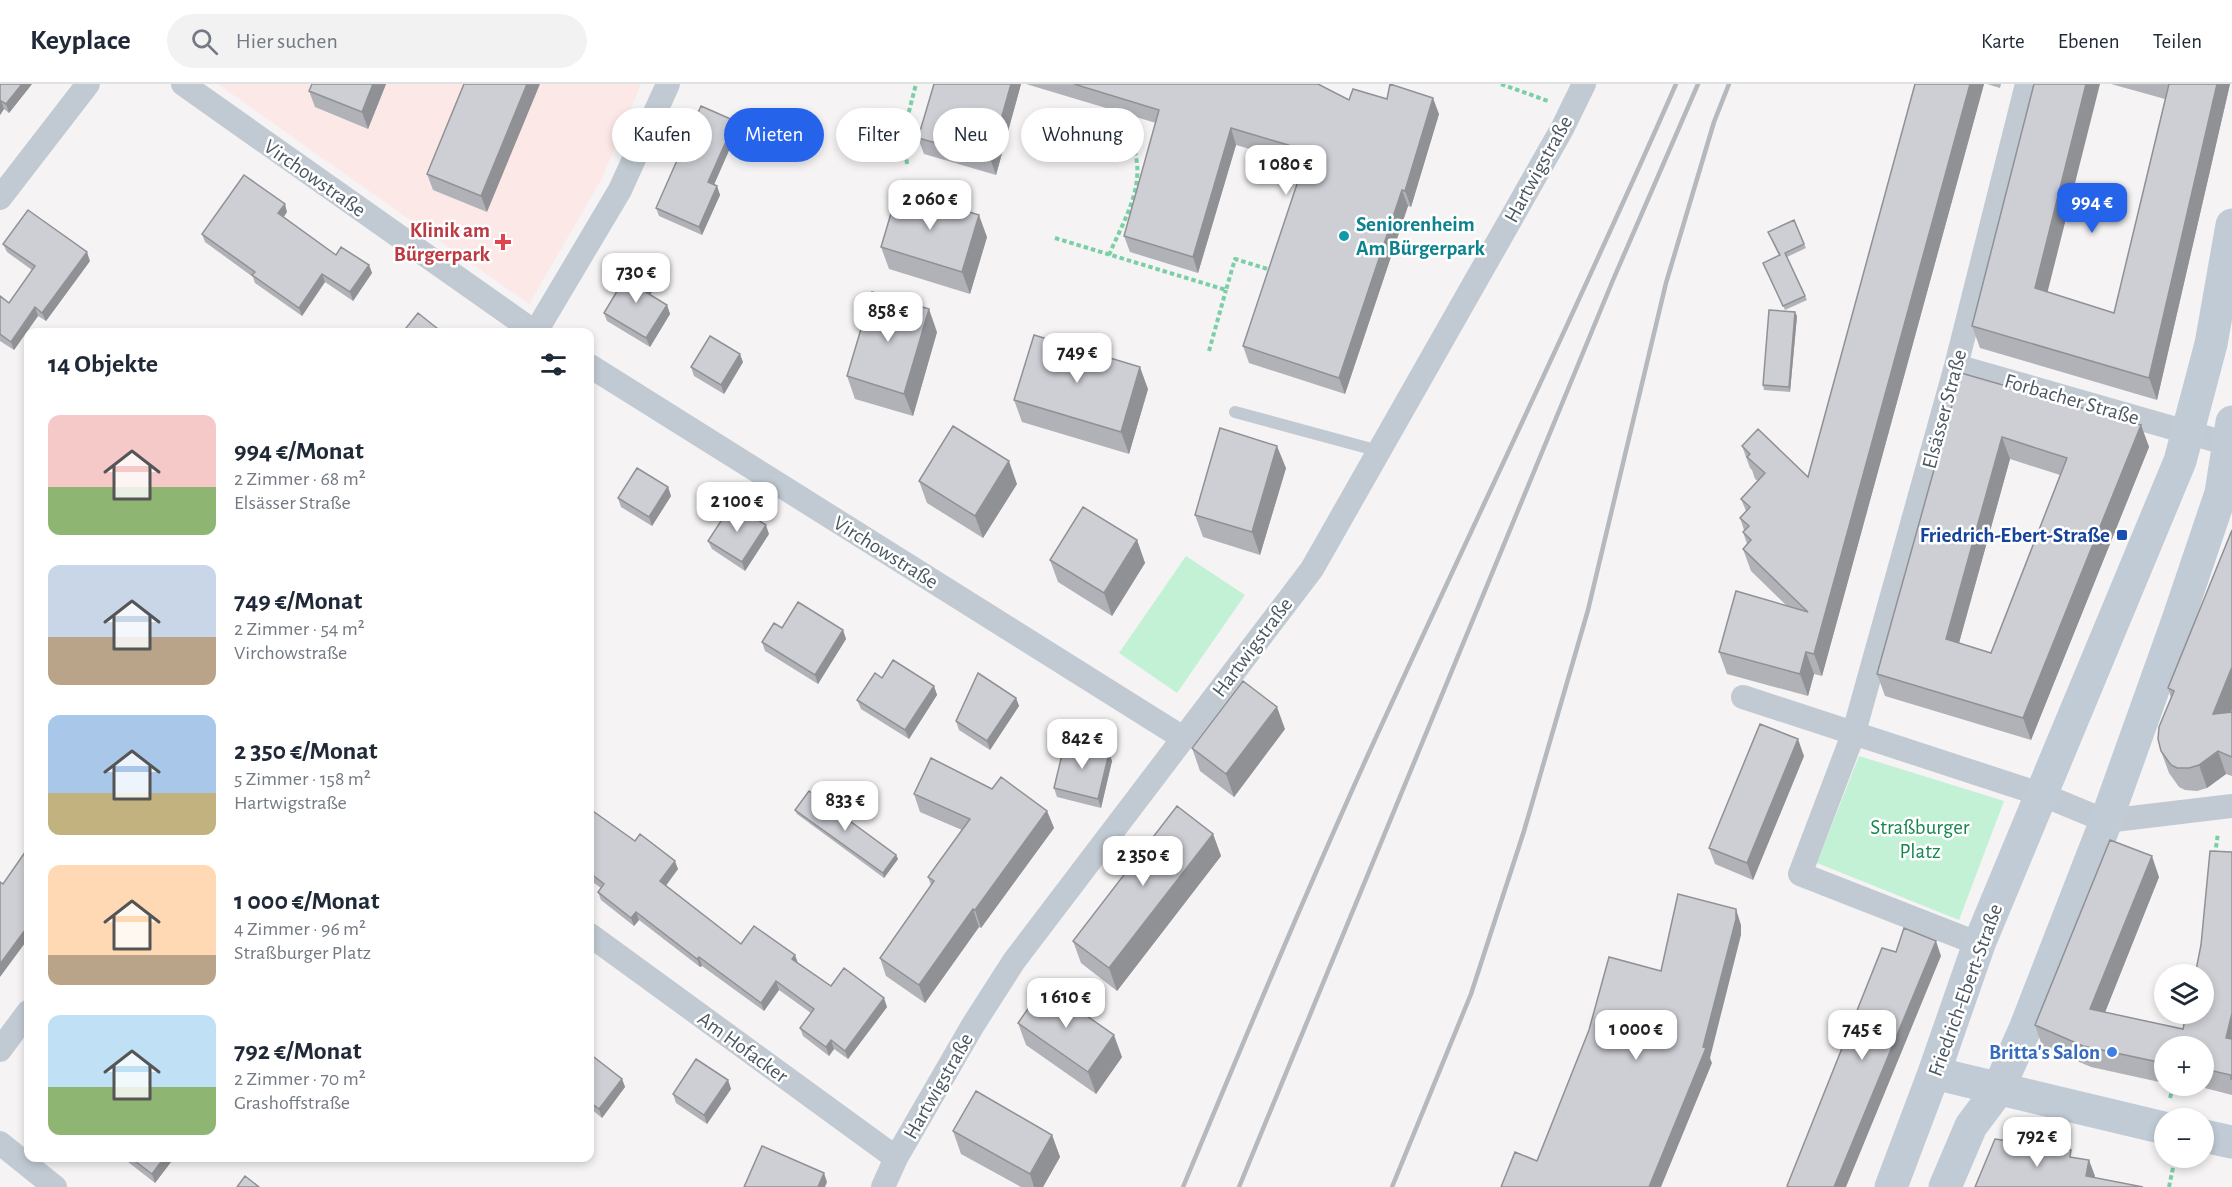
<!DOCTYPE html>
<html lang="de">
<meta charset="utf-8">
<style>
:root{--surface:#fff;--page:#f2f2f3;--text:#1f2937;--muted:#747a83;--line:#e0e1e3;--accent:#2563eb}
body{margin:0;font-family:"Alegreya Sans",sans-serif;background:var(--page);color:var(--text);height:100vh;display:flex;flex-direction:column;font-size:22px;white-space:nowrap}
*{box-sizing:border-box;margin:0}
p{font-size:20px;color:var(--muted)}
.icon{flex:none;width:33px;height:33px;fill:none;stroke:currentColor;stroke-width:2;stroke-linecap:round;stroke-linejoin:round}
.map{position:relative;flex:1;overflow:hidden}
.side{position:absolute;left:24px;top:244px;width:570px;height:834px;display:flex;flex-direction:column;background:var(--surface);border-radius:12px;box-shadow:0 3px 9px #0003}
.side>*{flex:none}
.guide{position:absolute;left:612px;top:24px;width:570px;height:54px;display:flex;gap:12px}
.controls{position:absolute;left:2154px;top:880px;display:grid;gap:12px}
.controls a{display:grid;place-items:center;width:60px;height:60px;border-radius:50%;background:var(--surface);box-shadow:0 3px 9px #0003;font-size:30px}
.price{position:absolute;translate:-50% -51px;padding:0 14px;border-radius:12px;background:#fff;color:#222;font-size:20px;line-height:39px;filter:drop-shadow(0 2px 3px #0008)}
.price::after{content:'';position:absolute;left:50%;top:36px;width:18px;height:14px;margin-left:-9px;background:inherit;clip-path:polygon(0 0,100% 0,50% 100%)}
.price.current{background:var(--accent);color:#fff}
ul{padding:0;list-style:none}
li{display:flex;align-items:center;gap:18px;height:150px;padding:0 24px}
li span{display:grid;place-items:center;flex:none;width:168px;height:120px;border-radius:12px;color:#555}
li>.icon{margin-inline-start:auto}
span .icon{width:72px;height:72px;fill:#fffc;stroke-width:1}
li b{font-size:26px}
h2{display:flex;justify-content:space-between;align-items:center;height:72px;padding:0 24px;font-size:26px}
.pill{padding:0 21px;border-radius:27px;background:var(--surface);box-shadow:0 3px 9px #0003;font-size:21px;line-height:54px}
.pill.current{background:var(--accent);color:#fff}
header{display:flex;align-items:center;gap:36px;box-sizing:border-box;height:84px;padding:0 30px;background:var(--surface);border-bottom:2px solid var(--line)}
header strong{font-size:28px}
nav{display:flex;gap:33px;margin-inline-start:auto;font-size:21px}
.search{width:420px;height:54px;background:var(--page);display:flex;align-items:center;gap:15px;box-sizing:border-box;padding:0 21px;border-radius:33px;color:var(--muted);font-size:22px}
.map>svg:first-child{display:block}
.medical{fill:#fce8e6}
.green{fill:#c3f1d5}
.lines{fill:none;stroke-linecap:round;stroke-linejoin:round}
.path{stroke:#7ad0a6;stroke-width:4;stroke-dasharray:4.5 3;stroke-linecap:butt}
.lane{stroke:#c1cad2;stroke-width:12}
.street{stroke:#c1cad2;stroke-width:24}
.secondary{stroke:#c1cbd6;stroke-width:33}
.rail{stroke:#b5b8bd;stroke-width:4.5}
.wall{fill:#b0b2b7;fill-rule:evenodd}
.shaded-wall{fill:#909195}
.building{fill:#cdcfd5;stroke:#909195;stroke-width:1.5;fill-rule:evenodd}
.culture-dot{fill:#0f9aa8;stroke:#fff;stroke-width:2}
.health-dot{fill:#e0444e;stroke:#fff;stroke-width:2}
.transit-dot{fill:#1a4fb4;stroke:#fff;stroke-width:2}
.shop-dot{fill:#3f7fe0;stroke:#fff;stroke-width:2}
.labels{text-anchor:middle;stroke-width:5;stroke-linejoin:round;paint-order:stroke}
.street-label{font-size:21px;fill:#4a5661;stroke:#fff}
.culture-label{font-size:21px;font-weight:bold;fill:#0d838f;stroke:#fff;text-anchor:start}
.health-label{font-size:21px;font-weight:bold;fill:#be3a42;stroke:#fff;text-anchor:end}
.transit-label{font-size:21px;font-weight:bold;fill:#164399;stroke:#fff;text-anchor:end}
.park-label{font-size:21px;fill:#17864f;stroke:#fff}
.shop-label{font-size:21px;font-weight:bold;fill:#366cbe;stroke:#fff;text-anchor:end}
</style>
<header>
<strong>Keyplace</strong>
<div class="search"><svg class="icon" aria-label="search" viewBox="0 0 24 24"><circle cx="10" cy="10" r="6"/><path d="M15 15l6 6"/></svg>Hier suchen</div>
<nav><a>Karte</a><a>Ebenen</a><a>Teilen</a></nav>
</header>
<div class="map">
<svg width="2232" height="1103" viewBox="0 0 2232 1103">
<rect width="100%" height="100%" fill="#f5f3f3"/>
<path class="medical" d="M218 0H641L601 96 529 220Z"/>
<path class="green" d="M1186 472 1245 511 1177 609 1119 569Z
M1859 672 2004 717 1959 836 1817 779Z"/>
<g class="lines">
<path class="path" d="M1501 0 1548 17
M907 80 904 47 916 0
M1055 154 1226 206 1235 175 1274 187
M1109 171C1122 140 1143 107 1136 73 1133 57 1126 42 1121 28
M1209 267 1226 206
M2215 771 2218 749
M2170 1014 2173 1002
M2169 1103 2175 1074"/>
<path class="lane" d="M1235 328 1379 367"/>
<path class="street" d="M183 0 536 249
M0 114 88 0
M535 249 620 106 668 0
M590 282 1183 654
M1956 282 2232 361
M1743 613 2043 711 2106 737 2232 722
M590 851 896 1074
M1979 860 1800 790 1854 648 1956 282 2027 0
M0 966 28 928
M0 1059 55 1103
M883 1103 896 1074 973 941 1014 877 1312 485 1562 45 1584 0"/>
<path class="secondary" d="M1934 989 2164 1044
M2204 1052 2232 1058
M1891 1103 1934 989 1979 860 2180 377 2211 260 2232 141
M1945 1103 1971 1042 1998 1006 2025 945 2106 737 2178 536 2221 409 2232 338"/>
<path class="rail" d="M1183 1103C1243 959 1303 815 1367 673 1469 449 1577 226 1676 0
M1239 1103 1613 196 1698 0
M1392 1103 1471 910 1524 747 1588 526 1666 199 1714 38 1729 0"/>
</g>
<path class="wall" d="M0 0H32L9 29 4 25 0 31Z
M386 0 368 45 315 23 309 7Z
M464 0 487 128 433 106 427 90Z
M934 0H1021L996 91 924 70 918 54Z
M1026 0H1318L1349 16 1439 30 1411 123 1408 122 1345 310 1249 279 1243 262 1304 81 1236 61 1198 189 1130 168 1124 152 1156 39Z
M1915 0H1984L1822 592 1814 590 1808 612 1727 590 1719 568 1787 522 1751 487 1743 465 1747 460 1743 448 1744 446 1740 434 1746 427 1741 415 1758 397 1755 395 1752 386 1750 384 1742 362 1808 393Z
M1987 0H2001L2000 4Z
M2111 0H2230L2157 316 1980 264 1972 242 2048 208 2114 229 2165 15Z
M738 46 714 101 717 102 720 111 702 151 659 132 656 124Z
M287 128 283 133 336 171 369 181 372 189 353 217 325 198 302 232 255 199 253 193 205 158 202 150Z
M1768 148 1804 160 1806 164 1787 173 1807 216 1785 226 1765 183 1779 172Z
M987 153 970 210 889 185 881 163Z
M3 160 90 177 46 237 38 232 14 266 0 257V212L9 219 32 186 7 168Z
M655 203 650 211 667 221 670 230 650 263 607 237 604 229Z
M1797 232 1790 308 1764 306 1763 301Z
M937 248 913 332 855 315 847 292Z
M743 278 724 310 694 292 691 283Z
M1961 289 2141 341 2149 363 2031 656 1885 612 1877 590ZM2010 375 2060 391 1991 569 1959 559Z
M1148 305 1129 370 1022 338 1014 316Z
M1286 384 1260 471 1203 453 1195 431Z
M919 397 1017 400 983 454 927 419Z
M668 403 671 412 652 442 621 423 618 414Z
M769 450 745 487 712 465 708 457Z
M1137 456 1145 479 1112 532 1058 498 1050 476Z
M782 544 843 546 846 555 818 600 765 567 762 558Z
M934 602 937 611 909 655 861 625 857 616Z
M2168 604 2232 628V692L2226 690 2207 704 2197 707 2185 706 2179 703 2169 689 2161 667 2171 614Z
M1016 614 1019 622 990 666 959 646 956 637Z
M1285 645 1234 713 1200 687 1192 664Z
M1109 669 1112 677 1101 724 1057 713 1054 704Z
M1804 672 1753 796 1715 780 1709 764Z
M992 705 1047 727 1054 744 981 844 979 843 925 919 886 892 880 874 931 801 928 793 962 746 920 728 914 710Z
M590 725 635 757 678 785 666 802 741 860 795 871 798 879 831 902 887 923 848 975 834 965 829 972 803 952 800 944 811 929 779 906 764 927 702 882 700 883 639 836 634 842 601 816 598 808 601 804 590 796Z
M795 726 896 771 898 775 884 794 797 730Z
M1213 750 1221 772 1117 907 1081 879 1073 857Z
M2232 768V1011L2197 1002H2204V963H2164V999L2091 983 2042 962 2035 941 2159 793 2105 928 2183 945Z
M1018 939 1122 973 1096 1010 1026 961Z
M590 970 622 995 625 1003 602 1034 590 1024Z
M728 996 731 1005 707 1040 676 1019 673 1010Z
M953 1047 1052 1051 1060 1073 1043 1103H1021L961 1070Z
M123 1074H174L155 1099Z"/>
<path class="shaded-wall" d="M22 0H32L9 29 6 20Z
M373 0H386L368 45 362 28Z
M527 0H540L487 128 481 112Z
M1011 0H1021L996 91 990 74Z
M1970 0H1984L1822 592 1814 570Z
M2086 0H2100L2043 226 2035 204Z
M2217 0H2230L2157 316 2149 294Z
M1433 14 1439 30 1411 123 1405 107Z
M1 17 4 25 0 31V18Z
M735 37 738 46 711 107 708 98Z
M1231 44 1236 61 1198 189 1193 173Z
M717 102 720 111 702 151 699 143Z
M1402 106 1408 122 1345 310 1339 294Z
M285 120 287 128 281 137 278 129Z
M979 131 987 153 970 210 962 188Z
M87 168 90 177 46 237 42 229Z
M369 181 372 189 353 217 350 208Z
M322 190 325 198 302 232 299 224Z
M652 195 655 203 647 216 644 207Z
M667 221 670 230 650 263 646 254Z
M35 223 38 232 14 266 11 258Z
M929 225 937 248 913 332 904 310Z
M1795 228 1797 232 1790 308 1789 303Z
M740 270 743 278 724 310 721 301Z
M1140 283 1148 305 1129 370 1121 348Z
M2141 341 2149 363 2031 656 2023 634Z
M2002 353 2010 375 1954 577 1946 555Z
M1277 362 1286 384 1260 471 1252 448Z
M1009 377 1017 400 983 454 975 432Z
M668 403 671 412 652 442 649 433Z
M766 441 769 450 745 487 742 478Z
M1137 456 1145 479 1112 532 1104 509Z
M843 546 846 555 818 600 815 591Z
M1806 568 1814 590 1808 612 1800 590Z
M2232 583V626L2222 652 2213 630Z
M934 602 937 611 909 655 905 646Z
M1016 614 1019 622 990 666 987 657Z
M1277 623 1285 645 1234 713 1226 690Z
M1798 655 1804 672 1753 796 1747 779Z
M2218 667 2226 690 2207 704 2199 681Z
M1109 669 1112 677 1101 724 1098 715Z
M1047 727 1054 744 981 844 975 826Z
M1213 750 1221 772 1117 907 1109 884Z
M896 771 898 775 884 794 883 789Z
M2152 772 2159 793 2098 946 2090 925Z
M675 777 678 785 663 805 660 797Z
M973 825 979 843 925 919 919 901Z
M1736 825 1741 841V851L1710 974 1712 979 1661 1103H1649L1703 963Z
M636 828 639 836 634 842 631 834Z
M28 842V855L0 893V880Z
M1936 857 1941 872 1846 1103H1834Z
M795 871 798 880 792 875Z
M699 873 702 882 700 883 697 875Z
M776 897 779 906 764 927 761 919Z
M884 914 887 923 848 975 845 967Z
M2232 929V970L2226 954Z
M1114 951 1122 973 1096 1010 1088 988Z
M831 956 834 965 829 972 826 963Z
M622 995 625 1003 602 1034 599 1025Z
M728 996 731 1005 707 1040 704 1031Z
M1052 1051 1060 1073 1043 1103H1034L1030 1090Z
M164 1074H174L155 1099 152 1090Z
M2089 1076 2095 1092 2092 1103 2086 1092Z
M824 1089 827 1098 825 1103H818Z"/>
<path class="building" d="M0 0H22L6 20 1 17 0 18Z
M312 0H373L362 28 309 7Z
M464 0H527L481 112 427 90Z
M934 0H1011L990 74 918 54Z
M1074 0H1318L1349 16 1353 5 1387 15 1390 0 1433 14 1405 107 1402 106 1339 294 1243 262 1308 67 1231 44 1193 173 1124 152 1159 26Z
M1915 0H1970L1814 570 1806 568 1800 590 1719 568 1736 507 1808 528 1743 465 1751 456 1743 448 1749 442 1740 434 1750 423 1741 415 1765 389 1747 373 1750 370 1742 362 1758 345 1808 393Z
M2034 0H2086L2035 204 2114 229 2169 0H2217L2149 294 1972 242Z
M701 22 735 37 708 98 717 102 699 143 656 124Z
M244 91 285 120 278 129 336 171 341 163 369 181 350 208 322 190 299 224 252 191 255 188 202 150Z
M898 106 979 131 962 188 881 163Z
M28 126 87 168 42 229 35 223 11 258 0 250V212L9 219 35 182 3 160Z
M1794 136 1804 160 1785 169 1805 212 1783 222 1763 179 1780 171 1768 148Z
M632 182 652 195 644 207 667 221 646 254 604 229Z
M872 208 929 225 904 310 847 292Z
M1769 226 1795 228 1789 303 1763 301Z
M418 229 443 249H402Z
M1034 251 1140 283 1121 348 1014 316Z
M710 252 740 270 721 301 691 283Z
M1961 289 2141 341 2023 634 1877 590ZM2002 353 2067 374 1991 569 1946 555Z
M953 342 1009 377 975 432 919 397Z
M1220 344 1277 362 1252 448 1195 431Z
M637 384 668 403 649 433 618 414Z
M732 420 766 441 742 478 708 457Z
M1083 423 1137 456 1104 509 1050 476Z
M2232 446V583L2213 630 2232 628V673L2218 667 2199 681 2189 684H2177L2171 681 2161 667 2158 655 2159 643 2174 607 2168 604Z
M798 518 843 546 815 591 762 558 774 539 782 544Z
M893 576 934 602 905 646 857 616 875 589 882 594Z
M978 589 1016 614 987 657 956 637Z
M1243 597 1277 623 1226 690 1192 664Z
M1760 640 1798 655 1747 779 1709 764Z
M1065 658 1109 669 1098 715 1054 704Z
M931 674 992 705 1001 693 1047 727 975 826 973 825 919 901 880 874 934 797 928 793 970 735 914 710Z
M809 707 896 771 883 789 795 726Z
M1177 722 1213 750 1109 884 1073 857Z
M590 725 635 757 640 750 675 777 660 797 741 860 754 842 795 871 792 875 831 902 844 884 884 914 845 967 831 956 826 963 800 944 814 925 776 897 761 919 699 873 697 875 636 828 631 834 598 808 604 800 590 789Z
M2110 756 2152 772 2090 925 2183 945 2186 930H2204V891H2195L2201 861 2210 767 2232 768V929L2226 954 2232 955V995H2231V991L2204 985V963H2164V975L2163 979 2083 962 2035 941Z
M28 764V842L0 880V798L3 800Z
M1678 810 1736 825V835L1703 963 1706 964 1649 1103H1501L1515 1068 1537 1077 1589 946 1609 873 1661 887Z
M1904 844 1936 857 1834 1103H1790L1787 1102 1882 864 1896 868Z
M1044 902 1114 951 1088 988 1018 939Z
M590 970 622 995 599 1025 590 1018Z
M696 975 728 996 704 1031 673 1010Z
M976 1007 1052 1051 1030 1090 953 1047Z
M1995 1055 2071 1066 2070 1073 2089 1076 2086 1092 2143 1103H1975Z
M762 1062 824 1089 818 1103H744Z
M131 1074H164L152 1090Z
M245 1092 259 1103H237Z"/>
<circle class="culture-dot" cx="1344" cy="152" r="6"/>
<path class="health-dot" d="M500 149h6v6h6v6h-6v6h-6v-6h-6v-6h6z"/>
<rect class="transit-dot" x="2116" y="445" width="12" height="12" rx="3"/>
<circle class="shop-dot" cx="2112" cy="968" r="6"/>
<g class="labels">
<g class="street-label">
<text transform="translate(1538 85) rotate(-61)" y="7">Hartwigstraße</text>
<text transform="translate(315 94) rotate(35)" y="7">Virchowstraße</text>
<text transform="translate(2072 315) rotate(16)" y="7">Forbacher Straße</text>
<text transform="translate(1944 325) rotate(-75)" y="7">Elsässer Straße</text>
<text transform="translate(886 468) rotate(32)" y="7">Virchowstraße</text>
<text transform="translate(1252 563) rotate(-53)" y="7">Hartwigstraße</text>
<text transform="translate(1965 906) rotate(-70)" y="7">Friedrich-Ebert-Straße</text>
<text transform="translate(743 963) rotate(36)" y="7">Am Hofacker</text>
<text transform="translate(938 1002) rotate(-60)" y="7">Hartwigstraße</text>
</g>
<g class="culture-label">
<text x="1356" y="147">Seniorenheim<tspan x="1356" dy="24">Am Bürgerpark</tspan></text>
</g>
<g class="health-label">
<text x="490" y="153">Klinik am<tspan x="490" dy="24">Bürgerpark</tspan></text>
</g>
<g class="transit-label">
<text x="2110" y="458">Friedrich-Ebert-Straße</text>
</g>
<g class="park-label">
<text x="1920" y="750">Straßburger<tspan x="1920" dy="24">Platz</tspan></text>
</g>
<g class="shop-label">
<text x="2100" y="975">Britta's Salon</text>
</g>
</g>
</svg>
<div class="controls">
<a><svg class="icon" aria-label="layers" viewBox="0 0 24 24"><path d="M12 4l9 5-9 5-9-5zM3 14l9 5 9-5"/></svg></a>
<a>+</a>
<a>−</a>
</div>
<b class="price" style="left:1286px;top:112px">1 080 €</b>
<b class="price" style="left:930px;top:147px">2 060 €</b>
<b class="price current" style="left:2092px;top:150px">994 €</b>
<b class="price" style="left:636px;top:220px">730 €</b>
<b class="price" style="left:888px;top:259px">858 €</b>
<b class="price" style="left:1077px;top:300px">749 €</b>
<b class="price" style="left:737px;top:449px">2 100 €</b>
<b class="price" style="left:1082px;top:686px">842 €</b>
<b class="price" style="left:845px;top:748px">833 €</b>
<b class="price" style="left:1143px;top:803px">2 350 €</b>
<b class="price" style="left:1066px;top:945px">1 610 €</b>
<b class="price" style="left:1636px;top:977px">1 000 €</b>
<b class="price" style="left:1862px;top:977px">745 €</b>
<b class="price" style="left:2037px;top:1084px">792 €</b>
<div class="guide">
<a class="pill">Kaufen</a>
<a class="pill current">Mieten</a>
<a class="pill">Filter</a>
<a class="pill">Neu</a>
<a class="pill">Wohnung</a>
</div>
<section class="side">
<h2>14 Objekte<svg class="icon" aria-label="filters" viewBox="0 0 24 24"><path d="M4 7h16M4 17h16"/><circle cx="9" cy="7" r="2"/><circle cx="15" cy="17" r="2"/></svg></h2>
<ul>
<li><span style="background:linear-gradient(#f6c9c9 60%,#8fb573 0)"><svg class="icon" aria-label="home" viewBox="0 0 24 24"><path d="M3 11l9-7 9 7M6 9v11h12V9"/></svg></span><div><b>994 €/Monat</b><p>2 Zimmer · 68 m²</p><p>Elsässer Straße</p></div></li>
<li><span style="background:linear-gradient(#c9d6e8 60%,#b9a48a 0)"><svg class="icon" aria-label="home" viewBox="0 0 24 24"><path d="M3 11l9-7 9 7M6 9v11h12V9"/></svg></span><div><b>749 €/Monat</b><p>2 Zimmer · 54 m²</p><p>Virchowstraße</p></div></li>
<li><span style="background:linear-gradient(#a9c7e8 65%,#c2b280 0)"><svg class="icon" aria-label="home" viewBox="0 0 24 24"><path d="M3 11l9-7 9 7M6 9v11h12V9"/></svg></span><div><b>2 350 €/Monat</b><p>5 Zimmer · 158 m²</p><p>Hartwigstraße</p></div></li>
<li><span style="background:linear-gradient(#ffd9b3 75%,#b9a48a 0)"><svg class="icon" aria-label="home" viewBox="0 0 24 24"><path d="M3 11l9-7 9 7M6 9v11h12V9"/></svg></span><div><b>1 000 €/Monat</b><p>4 Zimmer · 96 m²</p><p>Straßburger Platz</p></div></li>
<li><span style="background:linear-gradient(#bfe0f5 60%,#8fb573 0)"><svg class="icon" aria-label="home" viewBox="0 0 24 24"><path d="M3 11l9-7 9 7M6 9v11h12V9"/></svg></span><div><b>792 €/Monat</b><p>2 Zimmer · 70 m²</p><p>Grashoffstraße</p></div></li>
</ul>
</section>
</div>
